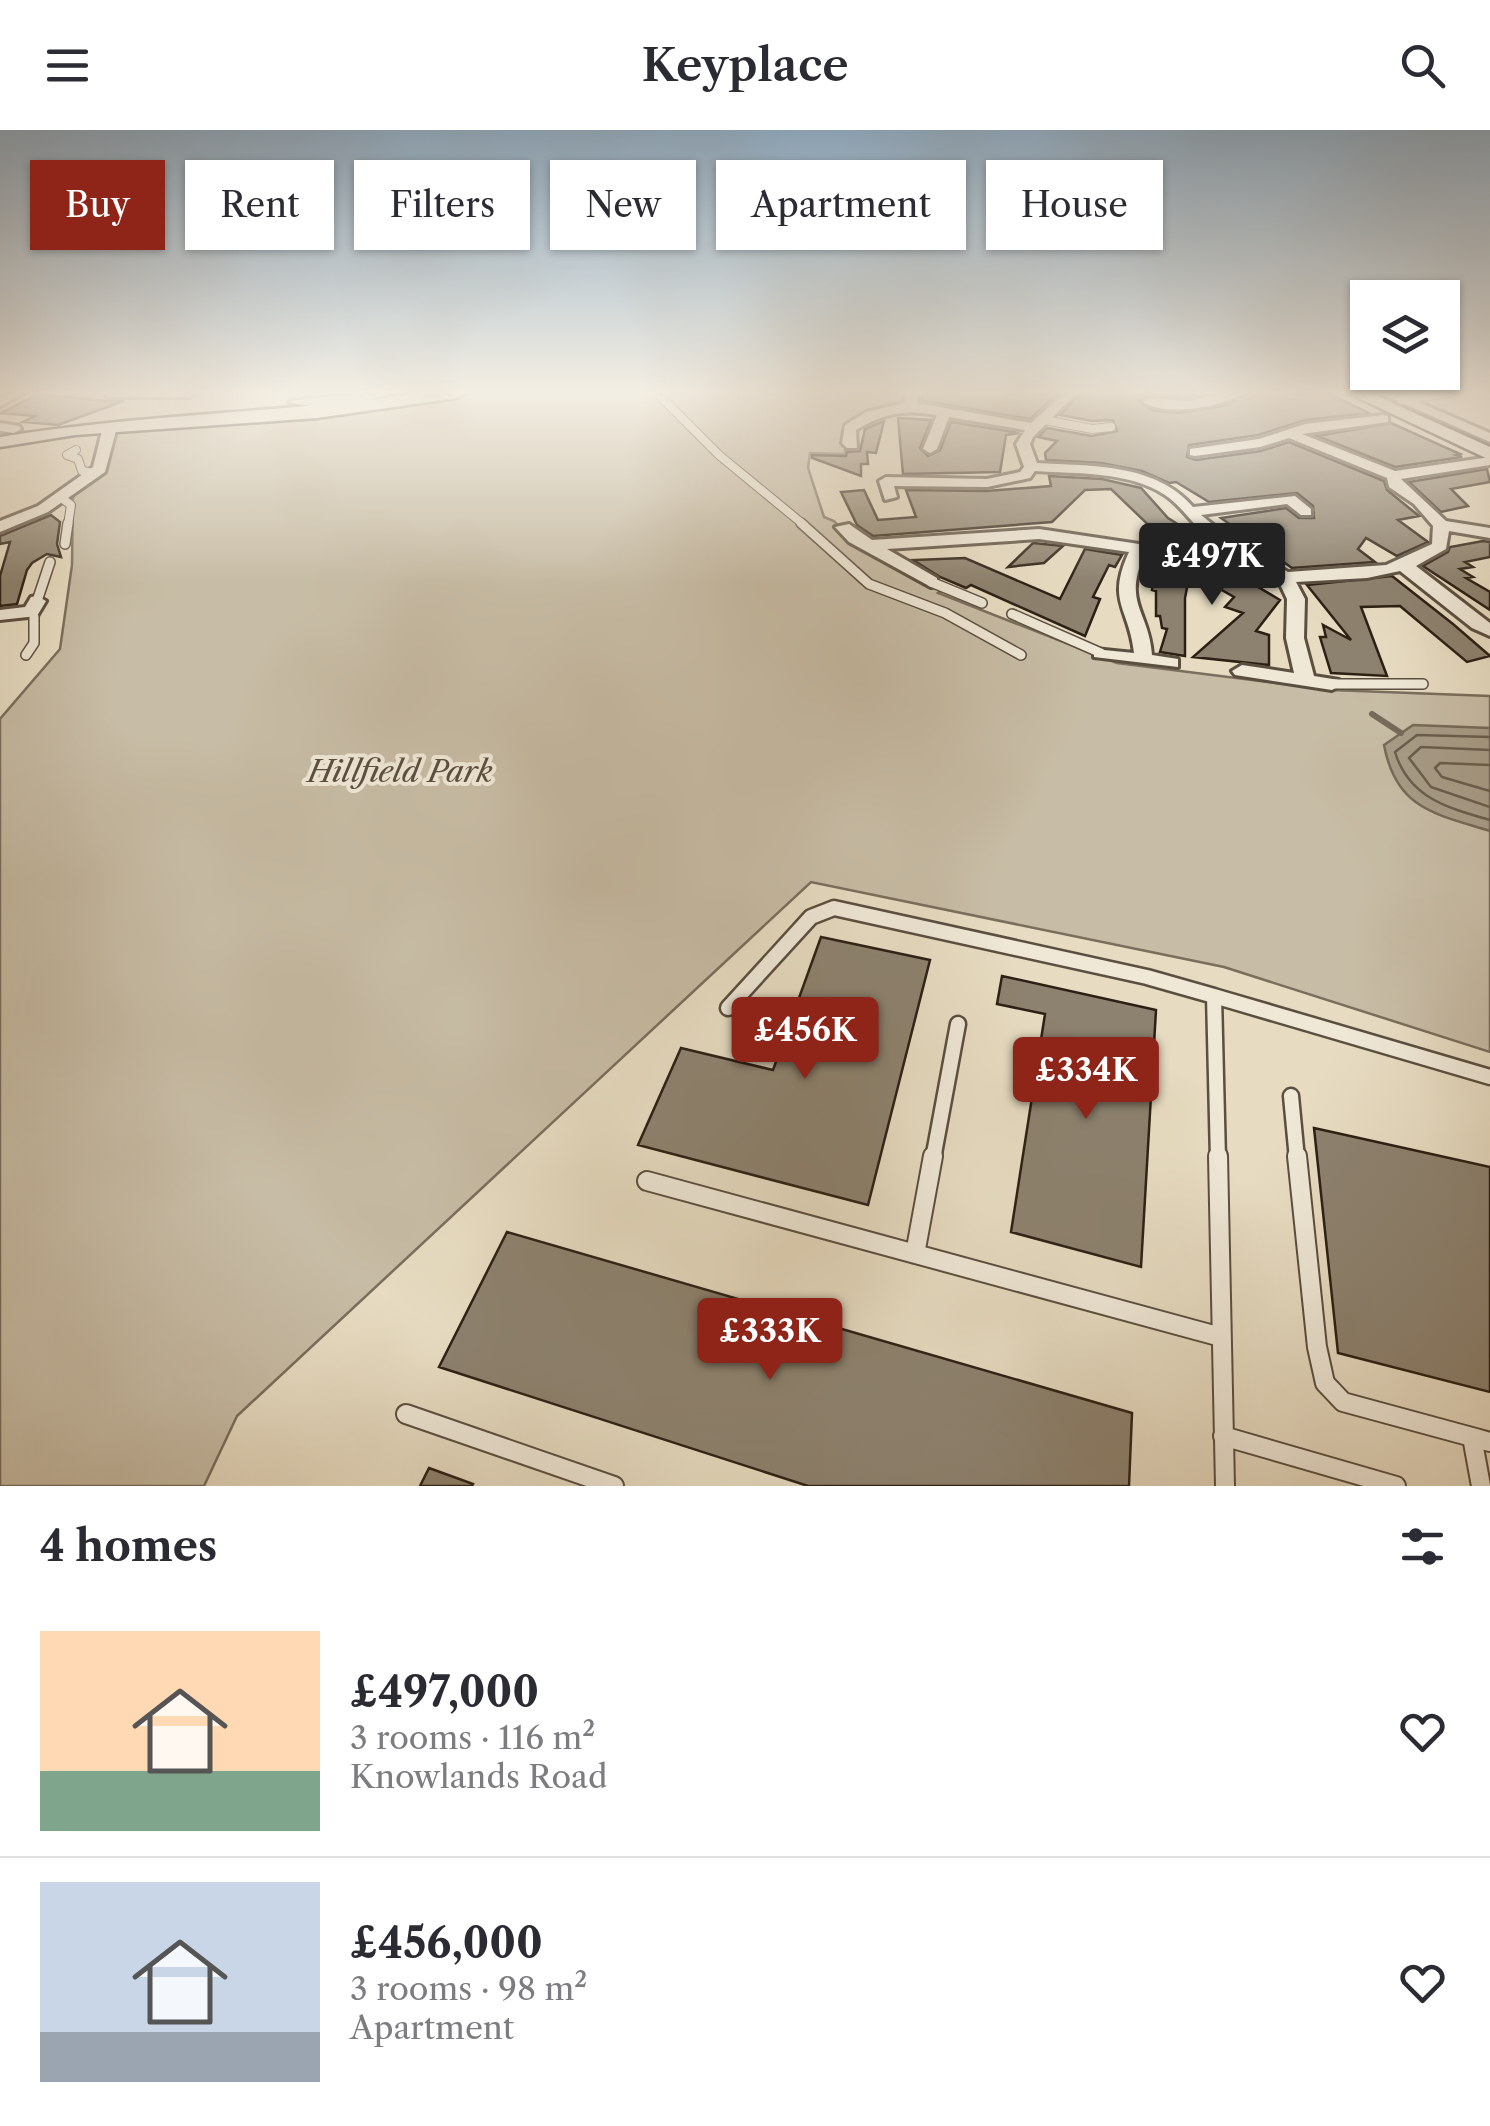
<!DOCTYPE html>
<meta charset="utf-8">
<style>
:root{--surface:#fff;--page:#f2f2f3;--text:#2b2b33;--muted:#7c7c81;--line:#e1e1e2;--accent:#8f2418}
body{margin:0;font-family:"Libre Caslon Text",serif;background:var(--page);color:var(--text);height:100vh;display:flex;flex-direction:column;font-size:38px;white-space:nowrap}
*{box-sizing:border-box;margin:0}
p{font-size:32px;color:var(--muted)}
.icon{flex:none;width:55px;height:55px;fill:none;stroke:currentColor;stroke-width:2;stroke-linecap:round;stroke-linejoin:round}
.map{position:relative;height:1356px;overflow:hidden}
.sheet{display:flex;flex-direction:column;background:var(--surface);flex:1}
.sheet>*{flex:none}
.hud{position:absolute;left:30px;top:30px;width:1430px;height:90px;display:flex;gap:20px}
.fabs{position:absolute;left:1350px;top:150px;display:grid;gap:20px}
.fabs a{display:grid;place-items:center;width:110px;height:110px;border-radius:0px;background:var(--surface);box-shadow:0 2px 8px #0004;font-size:50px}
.price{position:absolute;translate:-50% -85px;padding:0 22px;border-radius:10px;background:var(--accent);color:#fff;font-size:32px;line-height:65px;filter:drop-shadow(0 2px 5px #0008)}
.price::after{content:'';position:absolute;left:50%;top:60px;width:30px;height:22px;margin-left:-15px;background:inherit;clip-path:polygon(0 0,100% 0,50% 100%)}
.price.active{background:#222;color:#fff}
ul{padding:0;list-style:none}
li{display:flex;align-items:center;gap:30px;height:250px;padding:0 40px}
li+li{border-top:2px solid var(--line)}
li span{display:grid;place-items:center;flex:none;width:280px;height:200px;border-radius:0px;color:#555}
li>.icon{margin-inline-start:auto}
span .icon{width:120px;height:120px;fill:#fffc;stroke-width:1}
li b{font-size:42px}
h2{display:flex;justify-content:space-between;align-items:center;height:120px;padding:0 40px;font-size:42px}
.tag{padding:0 35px;border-radius:0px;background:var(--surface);box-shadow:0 2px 8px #0004;font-size:35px;line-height:90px}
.tag.active{background:var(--accent);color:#fff}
header{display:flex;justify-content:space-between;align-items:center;height:130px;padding:0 40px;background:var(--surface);font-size:45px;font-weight:600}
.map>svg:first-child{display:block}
.green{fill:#c7bca5;stroke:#7a6e5d;stroke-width:2.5}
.water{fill:#a79c87;stroke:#766a59;stroke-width:2.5}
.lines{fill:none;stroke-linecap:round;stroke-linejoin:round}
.shore{stroke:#6a5e4e;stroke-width:2.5}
.stream{stroke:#766a59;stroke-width:6}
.building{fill:#8d826f;stroke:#2c2015;stroke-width:2.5}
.lane-far3-casing{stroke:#5b4f40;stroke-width:10}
.lane-far2-casing{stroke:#5b4f40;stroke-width:12}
.lane-far1-casing{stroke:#5b4f40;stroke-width:19}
.lane-casing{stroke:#5b4f40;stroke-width:22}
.street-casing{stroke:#5b4f40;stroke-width:6}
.secondary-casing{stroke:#2c2015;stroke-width:5}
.lane-far3{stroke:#efe8d7;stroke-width:8}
.lane-far2{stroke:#efe8d7;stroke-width:9}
.lane-far1{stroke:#efe8d7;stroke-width:14}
.lane{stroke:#efe8d7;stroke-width:18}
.street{fill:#efe8d7;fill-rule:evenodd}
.secondary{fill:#efe8d7;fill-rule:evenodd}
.labels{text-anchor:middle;stroke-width:8;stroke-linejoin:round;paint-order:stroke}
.park-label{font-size:30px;font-style:italic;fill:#5a4f40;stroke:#efe8d7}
</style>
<header><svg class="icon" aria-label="menu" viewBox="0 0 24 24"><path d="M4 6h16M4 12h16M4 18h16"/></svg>Keyplace<svg class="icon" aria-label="search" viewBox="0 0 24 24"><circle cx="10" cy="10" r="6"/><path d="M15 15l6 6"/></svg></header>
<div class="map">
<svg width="1490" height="1356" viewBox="0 0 1490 1356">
<rect width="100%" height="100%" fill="#e7dcc2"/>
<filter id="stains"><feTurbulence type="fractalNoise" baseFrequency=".002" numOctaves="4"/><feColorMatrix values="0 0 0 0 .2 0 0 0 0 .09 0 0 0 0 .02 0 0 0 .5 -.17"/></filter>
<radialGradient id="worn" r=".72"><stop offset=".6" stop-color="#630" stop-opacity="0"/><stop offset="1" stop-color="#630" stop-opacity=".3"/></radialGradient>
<path class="green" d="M468 263H908L898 276 845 301V324L810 323 808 338 824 387 834 391 853 410 942 460 938 463 1117 533 1332 560 1490 566V922L1224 837 811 752 237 1286 204 1356H0V589L60 519 72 435 73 365 106 339 115 304 120 302 352 280Z"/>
<path class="water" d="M1413 595 1490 598V701C1435 684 1396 679 1384 615Z"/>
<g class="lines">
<path class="shore" d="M1490 607 1417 605 1395 622C1409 668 1448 678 1490 690
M1490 620 1421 617 1409 628 1431 657 1490 677
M1490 635 1440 633 1435 638 1442 647 1490 661"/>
<path class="stream" d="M1372 584 1401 603"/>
</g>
<path class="building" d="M923 263H1058L1030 289 925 271 922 269Z
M1081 263H1206L1189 267 1149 264 1139 271 1152 280 1179 283 1223 276 1247 264 1327 263 1369 283 1305 290 1258 305 1189 315 1187 327 1196 330 1261 321 1289 312 1384 351 1387 360 1419 386 1398 390 1428 412 1397 426 1366 408 1358 419 1375 432 1292 438 1221 388 1286 378 1299 388H1314L1313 376 1297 363 1209 372 1176 352 1169 353 1142 341 1101 333 1046 330 1045 323 1057 311 1038 307 1047 298 1092 306 1117 301 1113 290 1092 291 1060 285Z
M39 264 108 271H124L58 295 23 292 35 286 1 283Z
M898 288 931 290 920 318 928 326 940 320 951 292 1019 303 1006 305 1000 342 903 344Z
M884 291 876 323 867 322 868 334H861V346L812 328V325L846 326 847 322 860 321 865 299Z
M1391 293 1460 324 1456 325 1462 327 1395 337 1317 306Z
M1487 339 1490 352 1451 359 1468 376 1441 382 1409 352Z
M1049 346 1102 349 1141 358 1168 388 1195 405 1162 408 1111 359 1085 360 1052 392 873 406 857 395 841 362 864 360 878 390 916 387 906 360 987 361 1051 356Z
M51 385 60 392 57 414 61 427 47 424 32 433 27 440 17 474 0 476V446L10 412 0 414V406Z
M1483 411 1490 412V427L1465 432 1473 437 1460 439 1473 447 1466 448 1490 462V480L1423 436 1448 422 1450 417Z
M1033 413 1063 416 1044 433 1008 437Z
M1085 419 1122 425 1115 437 1109 435 1093 467 1100 469 1085 506 971 455 966 458 940 447 913 430 965 428 1060 469Z
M1216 421 1227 432 1218 433 1280 470 1256 501 1269 505V535L1193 527 1243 483 1225 477 1234 467 1190 442 1185 468V526L1160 522 1167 499 1162 498 1160 486H1156V461L1152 460 1155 426Z
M1392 446 1453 494 1490 526 1467 532 1400 476 1361 477 1387 546 1331 543 1320 507H1326L1323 495 1351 510 1307 455Z
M821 807 930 830 868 1075 638 1015 681 918 773 940Z
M1002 846 1156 880 1141 1137 1011 1102 1045 884 997 874Z
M1314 998 1490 1037V1262L1338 1223Z
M507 1102 1132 1283 1129 1356H808L439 1237Z
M429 1338 473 1354 472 1356H420Z"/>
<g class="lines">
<defs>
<path id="lane-far3" d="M657 263 719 325 804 395
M1401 270 1449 263
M1044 290 1092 299 1111 297
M76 320 67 325 78 329 82 341 94 343
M60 367 71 375 68 395"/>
<path id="lane-far2" d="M801 393 869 454 945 483 1021 525
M65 414 68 393
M931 452 982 473
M37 471 50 432
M1012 484 1101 523
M26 525 34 513V487
M1332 554H1423"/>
<path id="lane-far1" d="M1214 866 1490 947
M728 878 811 787 834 778 1147 847 1214 866 1218 1029
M1291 966 1297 1029
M933 1029 958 894"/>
<path id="lane" d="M1218 1026 1225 1356
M1297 1026 1317 1217 1325 1253 1343 1272 1472 1307 1481 1356
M647 1051 1221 1207
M915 1124 933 1026
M406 1284 614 1356
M1223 1306 1396 1356
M1472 1307 1490 1312"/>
<path id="street" d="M8 263H24L0 276V267Z
M102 263H195L189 267H108Z
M375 263 387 266 320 278 289 272C297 268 359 265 375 263Z
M908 263H920L916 273 1031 293 1064 263H1077L1033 307 1030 314 1037 333C1091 336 1155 333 1193 377L1295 366 1311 379V385H1301L1287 374 1201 385 1231 409 1288 442 1386 435 1432 414 1433 396 1414 374 1389 357 1387 348 1289 308 1260 317 1195 326 1190 325V319L1259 309 1305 294 1383 285 1388 286V292L1302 304 1395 341 1490 327V335L1401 349 1446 391 1490 398V408L1449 401 1446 419 1416 436 1490 493V506L1472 498 1400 441 1367 448 1296 452 1305 469 1304 508 1314 546 1339 550 1342 554 1332 560 1235 545 1232 541 1242 535 1294 543 1286 508 1287 469 1278 450 1222 417 1145 423C1122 474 1149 480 1152 525L1178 529V537L1094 527V519L1134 523C1129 477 1106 472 1129 422L1039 409 887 419 937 448V456L931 457 849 412 835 397 849 394 872 410 1039 399 1139 414 1210 408C1193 396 1182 376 1165 365 1129 341 1077 344 1035 341L1030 348 987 357 894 356 897 367 885 370 879 351 886 347 987 349 1020 342 1024 337 1016 314 1025 300 949 287 937 319 930 323 923 319 937 285C906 279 883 283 856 300L857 318H847L842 313 845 295 866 282 904 273Z
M1222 263H1244C1220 277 1168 287 1143 272L1149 268 1189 271Z
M1380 263H1397L1490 303V312Z
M0 293 19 296 21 299 14 303 0 301Z
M110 293 117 297 105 342 48 382 0 402V391L38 376 93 337 103 297Z
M37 466 46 471 37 486 0 490V480L25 477 31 467Z"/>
<path id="secondary" d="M422 263H465L457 268 317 288 75 305 0 317V307C140 284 281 283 422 263Z
M1348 263H1370L1490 317V330Z"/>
</defs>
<use href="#lane-far3" class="lane-far3-casing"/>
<use href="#lane-far2" class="lane-far2-casing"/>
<use href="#lane-far1" class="lane-far1-casing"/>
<use href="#lane" class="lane-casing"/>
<use href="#street" class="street-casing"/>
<use href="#secondary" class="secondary-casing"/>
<use href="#lane-far3" class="lane-far3"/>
<use href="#lane-far2" class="lane-far2"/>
<use href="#lane-far1" class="lane-far1"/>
<use href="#lane" class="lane"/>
<use href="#street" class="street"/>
<use href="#secondary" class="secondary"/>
</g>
<linearGradient id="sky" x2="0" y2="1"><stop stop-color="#8eaac1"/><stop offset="0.58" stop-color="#f4efe4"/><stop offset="1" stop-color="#f4efe4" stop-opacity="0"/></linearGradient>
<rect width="1490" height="453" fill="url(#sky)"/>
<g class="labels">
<g class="park-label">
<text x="400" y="652">Hillfield Park</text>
</g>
</g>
<rect width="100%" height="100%" filter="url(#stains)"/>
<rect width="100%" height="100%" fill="url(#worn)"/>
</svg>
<div class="fabs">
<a><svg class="icon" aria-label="layers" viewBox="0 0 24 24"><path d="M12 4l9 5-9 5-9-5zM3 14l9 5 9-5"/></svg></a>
</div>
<b class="price active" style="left:1212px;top:478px">£497K</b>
<b class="price" style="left:805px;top:952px">£456K</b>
<b class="price" style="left:1086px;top:992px">£334K</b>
<b class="price" style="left:770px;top:1253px">£333K</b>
<div class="hud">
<a class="tag active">Buy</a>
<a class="tag">Rent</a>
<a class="tag">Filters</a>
<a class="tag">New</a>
<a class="tag">Apartment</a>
<a class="tag">House</a>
</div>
</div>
<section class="sheet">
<h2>4 homes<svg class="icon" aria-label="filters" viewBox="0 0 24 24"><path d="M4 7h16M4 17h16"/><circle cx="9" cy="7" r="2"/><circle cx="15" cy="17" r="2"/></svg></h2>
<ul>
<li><span style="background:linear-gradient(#ffd9b3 70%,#7fa58c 0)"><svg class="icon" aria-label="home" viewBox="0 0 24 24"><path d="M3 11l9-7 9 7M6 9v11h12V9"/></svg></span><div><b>£497,000</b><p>3 rooms · 116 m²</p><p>Knowlands Road</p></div><svg class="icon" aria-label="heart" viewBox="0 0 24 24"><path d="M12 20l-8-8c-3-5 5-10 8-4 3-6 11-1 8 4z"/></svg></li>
<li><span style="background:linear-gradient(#c9d6e8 75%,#9aa5b1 0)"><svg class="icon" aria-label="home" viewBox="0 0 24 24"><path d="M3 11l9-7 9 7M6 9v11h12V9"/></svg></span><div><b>£456,000</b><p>3 rooms · 98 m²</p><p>Apartment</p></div><svg class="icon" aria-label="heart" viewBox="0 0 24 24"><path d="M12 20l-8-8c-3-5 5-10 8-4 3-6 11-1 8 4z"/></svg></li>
</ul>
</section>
